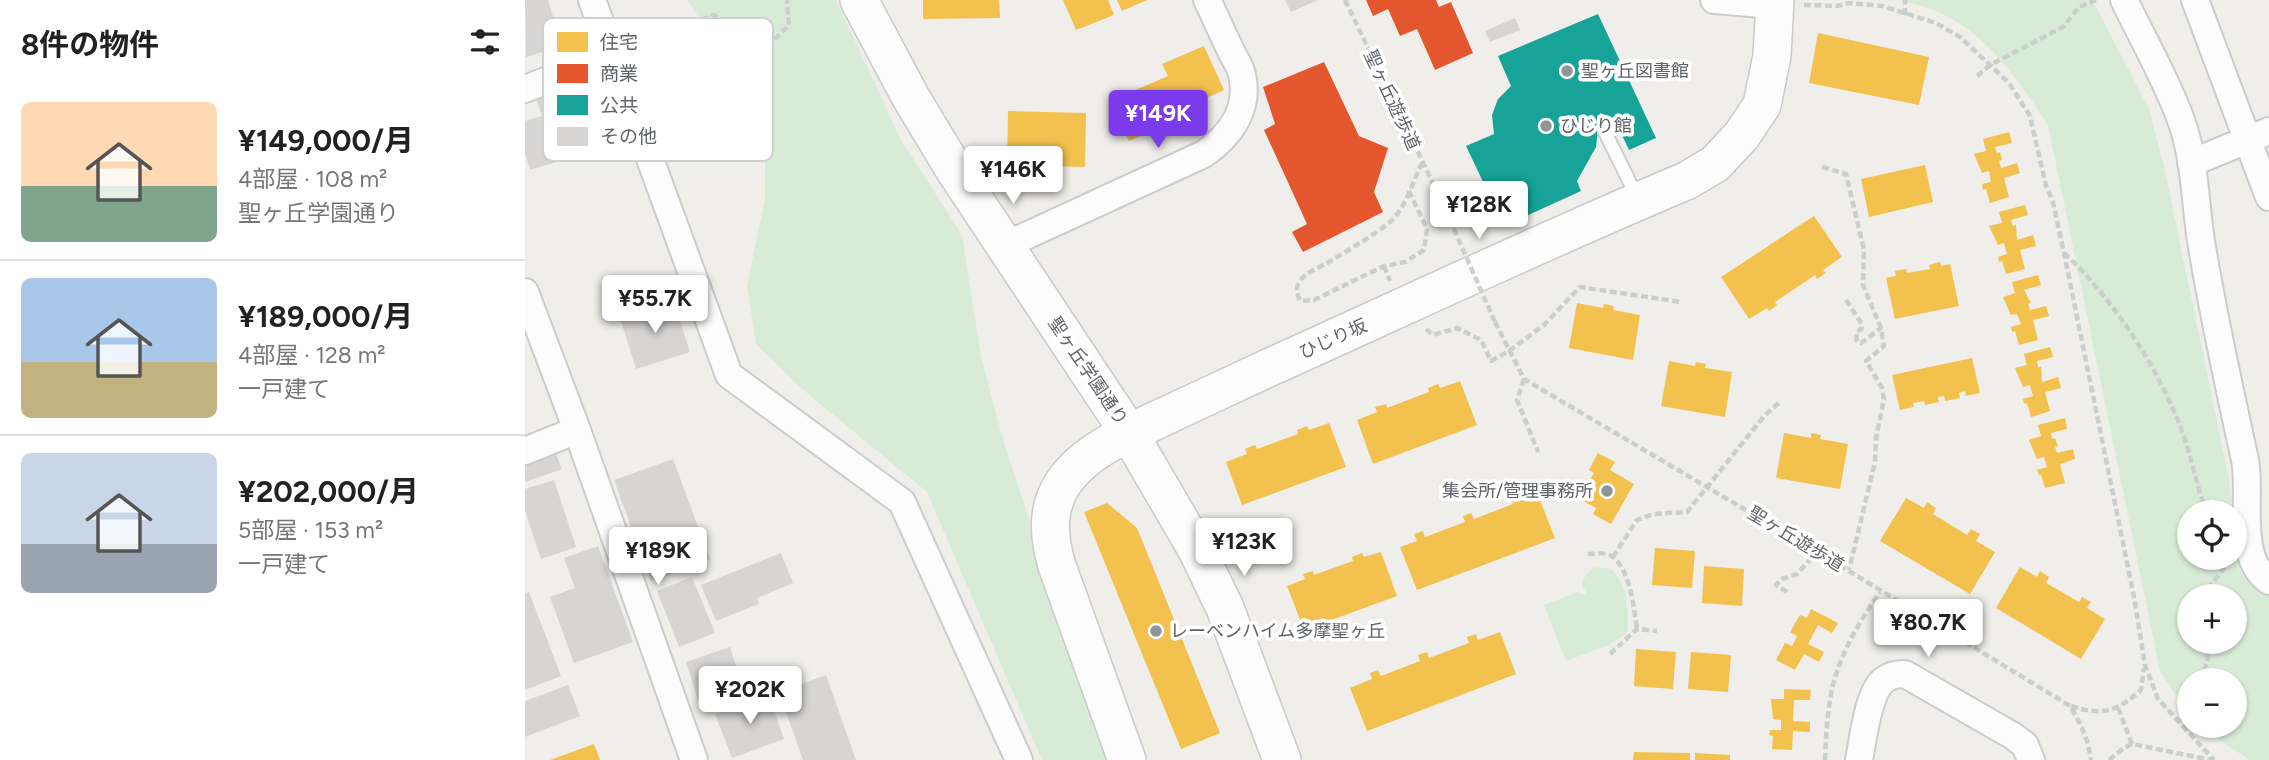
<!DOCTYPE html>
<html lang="ja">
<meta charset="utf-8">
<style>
:root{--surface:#fff;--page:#f6f6f6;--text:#222;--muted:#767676;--line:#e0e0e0;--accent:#7c3aed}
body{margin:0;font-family:Figtree,"Noto Sans JP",sans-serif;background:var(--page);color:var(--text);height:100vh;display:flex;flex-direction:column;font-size:26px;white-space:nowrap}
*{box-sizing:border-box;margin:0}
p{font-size:23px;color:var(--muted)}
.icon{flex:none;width:38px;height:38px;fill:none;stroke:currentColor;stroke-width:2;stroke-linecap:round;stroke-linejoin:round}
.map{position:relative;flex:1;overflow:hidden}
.side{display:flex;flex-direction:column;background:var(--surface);width:525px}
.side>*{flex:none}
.controls{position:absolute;left:1652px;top:500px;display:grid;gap:14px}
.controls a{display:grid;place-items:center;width:70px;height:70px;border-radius:50%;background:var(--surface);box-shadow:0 2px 5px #0004;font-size:35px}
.price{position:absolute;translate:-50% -60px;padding:0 16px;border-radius:7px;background:#fff;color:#222;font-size:23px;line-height:46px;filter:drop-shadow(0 2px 4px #0008)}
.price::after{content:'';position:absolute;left:50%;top:42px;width:21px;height:16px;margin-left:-10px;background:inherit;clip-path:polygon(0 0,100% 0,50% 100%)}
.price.on{background:var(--accent);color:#fff}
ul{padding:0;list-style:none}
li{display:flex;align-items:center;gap:21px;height:175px;padding:0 21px}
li+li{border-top:2px solid var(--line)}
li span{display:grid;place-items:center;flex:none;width:196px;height:140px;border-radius:10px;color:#555}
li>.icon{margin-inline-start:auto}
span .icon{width:84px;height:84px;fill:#fffc;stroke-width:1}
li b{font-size:30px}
h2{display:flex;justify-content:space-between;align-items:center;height:84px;padding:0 21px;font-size:30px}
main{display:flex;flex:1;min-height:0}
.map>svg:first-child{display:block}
.green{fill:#d8ebd6;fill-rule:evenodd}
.homes{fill:#f2c14e}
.shops{fill:#e4572e}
.public{fill:#17a398}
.building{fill:#d6d5d3}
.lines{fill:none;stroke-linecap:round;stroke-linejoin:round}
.lane-casing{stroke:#cbcccc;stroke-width:16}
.street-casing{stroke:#cbcccc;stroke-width:30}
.secondary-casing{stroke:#cacacb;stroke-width:40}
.path{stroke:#cacfcc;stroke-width:4.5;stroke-dasharray:7 3.5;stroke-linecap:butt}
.lane{stroke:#fdfcfc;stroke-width:12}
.street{stroke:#fdfcfc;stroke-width:26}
.secondary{stroke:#fdfcfc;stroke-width:37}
.path-bridge{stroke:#cacfcc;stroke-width:4.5;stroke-dasharray:7 3.5;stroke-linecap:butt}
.poi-dot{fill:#919496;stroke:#fff;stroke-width:2.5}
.labels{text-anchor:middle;stroke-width:7;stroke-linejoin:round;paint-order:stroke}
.poi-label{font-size:18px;fill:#5f6368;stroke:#fff;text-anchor:start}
.street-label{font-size:18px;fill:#5f6368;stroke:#fff}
.key{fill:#fff;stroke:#cfd0d2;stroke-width:2}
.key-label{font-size:19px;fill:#5f6368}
</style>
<main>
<section class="side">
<h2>8件の物件<svg class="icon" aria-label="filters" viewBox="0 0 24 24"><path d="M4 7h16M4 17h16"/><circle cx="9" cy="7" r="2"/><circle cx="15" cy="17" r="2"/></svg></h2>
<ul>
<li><span style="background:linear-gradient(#ffd9b3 60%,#7fa58c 0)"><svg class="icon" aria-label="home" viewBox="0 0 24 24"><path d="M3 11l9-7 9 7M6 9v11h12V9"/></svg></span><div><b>¥149,000/月</b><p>4部屋 · 108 m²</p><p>聖ヶ丘学園通り</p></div></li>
<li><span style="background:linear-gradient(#a9c7e8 60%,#c2b280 0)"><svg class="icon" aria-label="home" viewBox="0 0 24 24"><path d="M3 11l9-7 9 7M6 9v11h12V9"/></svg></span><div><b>¥189,000/月</b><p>4部屋 · 128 m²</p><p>一戸建て</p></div></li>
<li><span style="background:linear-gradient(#c9d6e8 65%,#9aa5b1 0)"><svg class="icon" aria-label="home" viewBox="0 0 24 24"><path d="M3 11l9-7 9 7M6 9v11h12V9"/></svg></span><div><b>¥202,000/月</b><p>5部屋 · 153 m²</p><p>一戸建て</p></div></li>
</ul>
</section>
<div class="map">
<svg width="1744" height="760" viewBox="0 0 1744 760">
<rect width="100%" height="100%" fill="#efeeea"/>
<path class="green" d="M162 0H311L376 140 437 235 456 357 477 436 582 760H517L402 492 276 388 231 344 222 286 240 199V109L202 59Z
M1375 0H1564L1571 7 1624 109 1640 171 1704 479 1708 513H1664V558H1710V528C1714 562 1709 574 1744 587V760H1725L1672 726H1710V681H1664V715L1635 671 1523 125C1494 81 1465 37 1416 13 1403 7 1388 4 1375 0ZM1664 597H1710V642H1664Z
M1071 567 1086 569C1104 586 1103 610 1102 633L1084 645 1041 661 1019 605 1053 592 1060 595 1062 590 1058 588 1057 581 1065 570Z"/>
<path class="homes" d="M398 0H474L475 18 398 19Z
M538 0H583L589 15 551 30Z
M592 0H622L597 11Z
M1293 33 1404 57 1394 105 1284 83Z
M679 46 699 90 663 106 666 114 604 141 587 100 643 76 637 64Z
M483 111 561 113 560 167 482 165Z
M1484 132 1487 143 1470 147 1472 153 1475 152 1477 160 1474 161 1476 168 1492 163 1495 173 1479 178 1484 197 1465 203 1461 189 1458 190 1457 184 1466 182 1464 171 1457 173 1449 154 1461 151 1458 139Z
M1400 165 1408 202 1344 217 1336 179Z
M1500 205 1503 215 1486 220 1488 226 1491 225 1492 240 1508 235 1511 246 1495 250 1500 269 1481 274 1477 261 1474 262 1473 257 1482 254 1479 243 1473 245 1464 226 1477 223 1474 212Z
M1289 216 1317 257 1298 270 1301 273 1292 279 1290 275 1250 302 1252 305 1244 311 1242 308 1224 319 1196 277Z
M1415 262 1416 266 1425 264 1434 306 1370 319 1361 278 1371 276 1370 271 1381 269 1382 273 1405 269 1404 265Z
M1513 275 1516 285 1499 290 1506 303 1503 304 1505 310 1521 306 1524 316 1508 320 1513 340 1494 345 1490 331 1487 332 1486 327 1496 324 1492 314 1486 315 1478 297 1490 293 1487 282Z
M1052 303 1078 308 1079 304 1089 306 1088 310 1115 315 1108 360 1044 348Z
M1525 347 1528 357 1512 361 1513 367H1516L1517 382 1533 377 1536 388 1520 392 1525 411 1506 417 1502 403 1499 404 1498 399 1508 396 1505 385 1498 387 1490 368 1502 365 1499 354Z
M1447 358 1455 393 1441 396 1440 391 1434 393 1435 398 1420 401 1419 396 1413 397 1414 402 1400 405 1399 401 1388 403 1389 407 1375 410 1367 375Z
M1144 361 1170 366 1171 362 1181 364 1180 368 1207 372 1200 417 1136 406Z
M935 381 952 425 848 464 832 420 852 412 850 407 861 404 862 408 904 392 903 388 913 384 915 388Z
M1540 418 1542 429 1526 433 1527 439 1530 438 1533 446 1530 447 1532 453 1548 449 1550 459 1535 464 1540 483 1520 488 1516 475H1514L1512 470 1522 467 1519 457 1512 459 1504 440 1516 436 1513 425Z
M804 423 821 467 717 505 701 462 722 454 720 449 730 445 732 449 773 434 772 430 782 426 784 430Z
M1259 433 1286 438V433L1296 435 1295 439 1323 444 1315 489 1251 478Z
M1073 453 1090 462 1085 470 1109 484 1086 524 1068 514 1071 508 1054 499 1069 473 1064 470Z
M995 495 998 501 1013 495 1030 538 892 590 875 547 892 541 889 534 898 531 900 537 940 522 938 516 946 513 949 519 988 504 986 498Z
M1381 498 1399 508 1402 502 1411 508 1408 514 1442 535 1446 529 1455 534 1451 541 1470 552 1445 594 1355 541Z
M582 503 612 528 695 733 656 749 559 512Z
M1130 548 1170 551 1167 588 1127 585Z
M856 552 872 596 779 630 762 586 780 579 778 574 788 571 789 575 828 561 827 557 837 553 839 557Z
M1179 566 1219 569 1217 606 1177 603Z
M1495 567 1512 577 1515 571 1524 577 1521 583 1554 602 1557 597 1566 602 1562 608 1580 619 1556 659 1471 608Z
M1286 609 1313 623 1307 633 1293 625 1283 644 1299 652 1294 662 1279 654 1270 670 1251 660 1260 643 1267 646 1272 636 1265 632 1275 615 1282 618Z
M975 632 991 674 842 731 825 688 847 679 845 673 853 670 856 676 895 661 893 655 902 652 904 658 944 643 942 637 951 634 953 640Z
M1111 649 1151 652 1148 689 1109 686Z
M1166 652 1206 655 1203 692 1163 689Z
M1259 689 1286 690 1285 700H1269L1268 721 1285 722V732L1268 731 1267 750 1247 749 1248 736 1244 735 1245 730H1256V720L1248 719 1246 699H1259Z
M69 744 75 760H25Z
M1109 752 1165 753V760H1108Z
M1170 753 1205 755V760H1170Z"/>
<path class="shops" d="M841 0H911L914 7 926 2 948 53 910 70 892 29 875 36 863 9 848 16Z
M799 62 834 136 863 148 849 192 858 212 778 252 767 232 782 224 739 130 750 124 738 87Z"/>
<path class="public" d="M1073 14 1131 138 1104 150 1089 118 1075 113 1071 147 1052 181 1056 191 979 226 941 146 969 134 967 115 973 99 986 86 973 56Z"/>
<path class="building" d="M0 0H23L37 46 1 57Z
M760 0H793L766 12Z
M990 18 995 30 965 42 960 31Z
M42 89 47 107 60 104 73 149 5 170 0 153V121L17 116 11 98Z
M149 302 165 352 111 369 95 318Z
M30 452 37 469 0 482V462Z
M148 459 185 559 126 581 89 480Z
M29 480 51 547 16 559 0 511V489Z
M73 546 108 642 49 663 25 597 50 588 39 558Z
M256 553 268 583 232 598 234 604 191 621 176 585Z
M167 577 190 633 154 647 132 591Z
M4 592 36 676 0 690V593Z
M205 647 217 685 173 700 161 662Z
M301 675 331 760H278L254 692Z
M43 685 55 716 0 737V701Z
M244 695 259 739 207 758 190 714Z"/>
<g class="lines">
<defs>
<path id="lane" d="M1080 132 1112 197"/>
<path id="street" d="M67 0 204 375 377 502 494 760
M1189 0 1249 5
M1599 0C1618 39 1642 81 1656 120 1670 158 1670 202 1676 241 1688 315 1704 387 1720 460 1727 496 1710 557 1744 581
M1670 0 1744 197
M0 89 87 55
M1666 163 1744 131
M479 246 679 154C705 136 725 109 717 75 716 68 711 61 708 55 699 37 691 18 682 0
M0 292 52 430 169 760
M0 451 52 430
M1334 760C1338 740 1343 692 1359 680 1365 675 1372 674 1380 674L1488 736 1500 745 1506 760"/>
<path id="secondary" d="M334 0 385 96 429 169 604 433 672 550 700 608 757 760
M602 760 532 566C522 532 521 501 546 473 570 446 605 433 636 418 671 402 706 385 741 369 881 306 1020 240 1161 181L1190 164 1217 135 1237 105 1247 56 1250 0"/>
</defs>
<use href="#lane" class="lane-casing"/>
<use href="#street" class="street-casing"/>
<use href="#secondary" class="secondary-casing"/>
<path class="path" d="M820 0 916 200
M1279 5 1312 6 1324 3 1357 6 1411 23 1435 37 1465 65 1484 83 1505 116 1521 186 1528 202 1539 253 1609 597 1620 665 1633 699 1689 760
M1380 15V0
M108 47 189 15 235 54 264 25 262 0
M1452 76 1465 65 1538 27 1554 7 1571 0
M1297 167 1321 174 1339 250 1338 285 1356 328 1359 346 1341 361 1357 388 1359 399 1351 438 1350 462 1324 570
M884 191 902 229 899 250 880 262 859 266 789 300 776 301C771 294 770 288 775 281 780 273 793 268 802 263 823 250 847 237 866 221 881 207 888 181 897 163
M1539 253C1588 298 1634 369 1657 431 1667 457 1671 486 1682 513
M859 266 865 281
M1321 300 1337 324V328L1331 333 1332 341 1336 343 1356 328
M970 322 999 379 1324 571 1545 706C1556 724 1563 739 1566 760
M901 329 908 335 932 328 956 340 966 361 984 351 1019 325 1055 287 1156 302
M999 379 992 400 1013 452
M1063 554C1070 554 1079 552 1085 555 1105 566 1109 609 1112 629
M1088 557 1112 520 1128 514 1162 512 1240 415 1256 401
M1262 592 1251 585 1257 579 1272 574 1292 552
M1676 597 1704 562
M1664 612V613
M1085 654 1112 629 1132 631
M1676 681 1683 658 1677 642
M1546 706C1576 716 1592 712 1616 690L1619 668
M1593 708 1607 744
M1659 729 1664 713
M1300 760C1301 736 1302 713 1307 689 1315 654 1335 620 1355 592
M1584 760 1599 748 1607 744 1686 760"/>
<use href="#lane" class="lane"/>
<use href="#street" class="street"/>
<use href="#secondary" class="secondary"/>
<path class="path-bridge" d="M916 200 970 322"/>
</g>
<g class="poi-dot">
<circle cx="1042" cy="71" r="7"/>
<circle cx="1021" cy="126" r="7"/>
<circle cx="1082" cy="491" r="7"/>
<circle cx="631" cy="631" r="7"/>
</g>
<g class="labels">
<g class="poi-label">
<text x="1056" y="77">聖ヶ丘図書館</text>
<text x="1035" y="132">ひじり館</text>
<text x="1068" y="497" text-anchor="end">集会所/管理事務所</text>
<text x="645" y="637">レーベンハイム多摩聖ヶ丘</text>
</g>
<g class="street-label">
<text transform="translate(867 100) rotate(65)" y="6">聖ヶ丘遊歩道</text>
<text transform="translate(808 339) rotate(-24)" y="6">ひじり坂</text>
<text transform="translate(563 371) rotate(56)" y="6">聖ヶ丘学園通り</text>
<text transform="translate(1271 539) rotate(31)" y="6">聖ヶ丘遊歩道</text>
</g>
</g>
<rect x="18" y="18" width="230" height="143" rx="10" class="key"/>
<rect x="32" y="32" width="31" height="20" fill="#f2c14e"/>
<rect x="32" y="64" width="31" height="19" fill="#e4572e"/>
<rect x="32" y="95" width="31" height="20" fill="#17a398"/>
<rect x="32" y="127" width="31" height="19" fill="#d6d5d3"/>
<g class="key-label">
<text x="75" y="49">住宅</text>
<text x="75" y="80">商業</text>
<text x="75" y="112">公共</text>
<text x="75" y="143">その他</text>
</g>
</svg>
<div class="controls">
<a><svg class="icon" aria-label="locate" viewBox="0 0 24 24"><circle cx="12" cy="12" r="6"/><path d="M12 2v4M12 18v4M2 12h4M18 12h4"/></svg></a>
<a>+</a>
<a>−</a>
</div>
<b class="price on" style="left:633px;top:150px">¥149K</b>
<b class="price" style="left:488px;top:206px">¥146K</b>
<b class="price" style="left:954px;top:241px">¥128K</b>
<b class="price" style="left:130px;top:335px">¥55.7K</b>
<b class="price" style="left:719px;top:578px">¥123K</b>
<b class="price" style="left:133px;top:587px">¥189K</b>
<b class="price" style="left:1403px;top:659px">¥80.7K</b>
<b class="price" style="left:225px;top:726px">¥202K</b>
</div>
</main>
